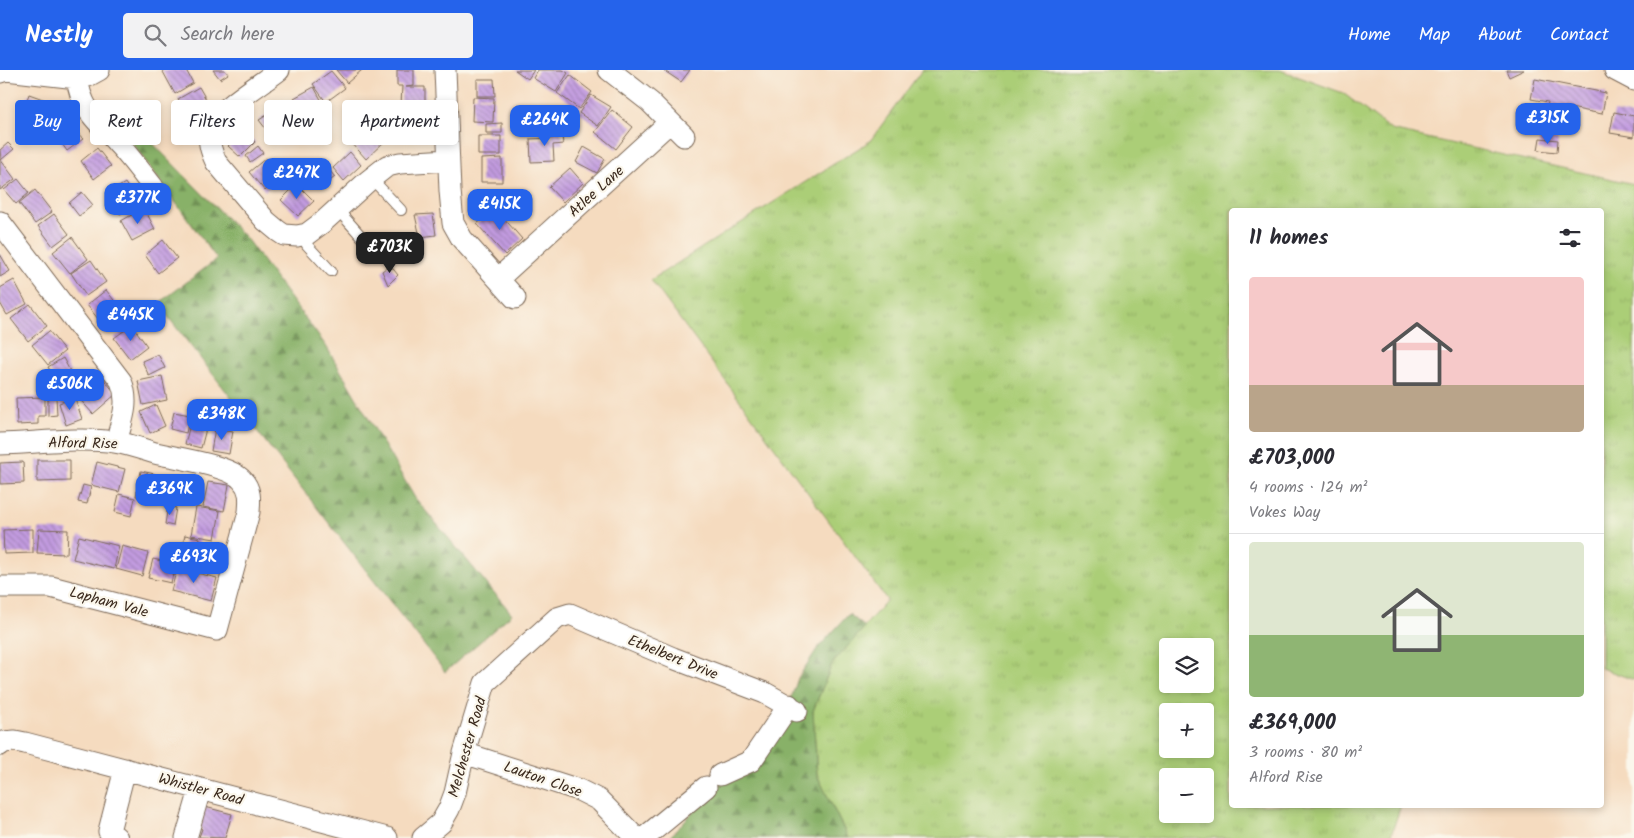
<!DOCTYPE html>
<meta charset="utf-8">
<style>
:root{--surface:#fff;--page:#f2f2f3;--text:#2b2b33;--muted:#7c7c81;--line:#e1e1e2;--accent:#2563eb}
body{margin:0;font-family:Kalam,sans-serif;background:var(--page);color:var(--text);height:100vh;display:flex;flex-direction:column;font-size:19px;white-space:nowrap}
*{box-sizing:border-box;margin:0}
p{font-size:16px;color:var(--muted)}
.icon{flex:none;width:28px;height:28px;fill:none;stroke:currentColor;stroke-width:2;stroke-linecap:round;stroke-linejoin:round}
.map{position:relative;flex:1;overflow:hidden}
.panel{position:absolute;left:1229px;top:138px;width:375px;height:600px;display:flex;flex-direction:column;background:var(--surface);border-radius:5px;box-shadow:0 2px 8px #0003}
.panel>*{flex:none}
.hud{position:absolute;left:15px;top:30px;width:475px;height:45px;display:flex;gap:10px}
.fabs{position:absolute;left:1159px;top:568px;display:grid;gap:10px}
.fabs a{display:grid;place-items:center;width:55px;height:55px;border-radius:5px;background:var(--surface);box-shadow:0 2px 8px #0003;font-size:25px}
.price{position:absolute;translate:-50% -42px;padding:0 11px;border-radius:10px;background:var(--accent);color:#fff;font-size:16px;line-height:32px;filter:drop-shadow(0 1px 2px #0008)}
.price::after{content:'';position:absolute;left:50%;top:30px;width:15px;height:11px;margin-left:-8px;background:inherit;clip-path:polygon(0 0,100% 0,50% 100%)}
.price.current{background:#222;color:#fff}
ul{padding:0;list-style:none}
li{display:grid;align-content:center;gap:10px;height:265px;padding:0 20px}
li+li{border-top:1px solid var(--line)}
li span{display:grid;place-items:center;height:155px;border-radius:5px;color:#555}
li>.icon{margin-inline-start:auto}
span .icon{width:90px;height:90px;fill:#fffc;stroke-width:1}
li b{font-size:21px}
h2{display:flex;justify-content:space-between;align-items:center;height:60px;padding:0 20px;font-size:21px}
.pill{padding:0 18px;border-radius:5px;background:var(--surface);box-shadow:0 2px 8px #0003;font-size:18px;line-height:45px}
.pill.current{background:var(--accent);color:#fff}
header{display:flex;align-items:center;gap:30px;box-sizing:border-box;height:70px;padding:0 25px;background:var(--accent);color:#fff}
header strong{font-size:24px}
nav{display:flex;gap:28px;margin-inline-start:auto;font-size:18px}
.search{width:350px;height:45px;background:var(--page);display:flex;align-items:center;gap:12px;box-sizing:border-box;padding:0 18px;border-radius:5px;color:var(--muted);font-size:19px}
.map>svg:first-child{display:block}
.grass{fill:url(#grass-tufts);stroke:#737c4a;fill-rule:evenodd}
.forest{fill:url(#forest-firs);stroke:#626e43}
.building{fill:url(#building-back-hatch)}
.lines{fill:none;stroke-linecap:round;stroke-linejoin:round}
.service-casing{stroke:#7c6856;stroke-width:12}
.minor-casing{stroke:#7c6856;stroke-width:23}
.service{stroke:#fff;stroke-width:10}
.minor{stroke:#fff;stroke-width:21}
.labels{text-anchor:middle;stroke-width:4.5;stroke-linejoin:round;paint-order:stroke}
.street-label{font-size:15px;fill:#3b2a1e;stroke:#fbf7ec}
</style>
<header>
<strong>Nestly</strong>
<div class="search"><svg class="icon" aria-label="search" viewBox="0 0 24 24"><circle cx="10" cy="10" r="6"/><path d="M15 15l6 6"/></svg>Search here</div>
<nav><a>Home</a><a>Map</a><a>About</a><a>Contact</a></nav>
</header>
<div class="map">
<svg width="1634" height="768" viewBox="0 0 1634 768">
<defs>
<pattern id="grass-tufts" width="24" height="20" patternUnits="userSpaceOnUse" patternTransform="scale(1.25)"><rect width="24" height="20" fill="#abce77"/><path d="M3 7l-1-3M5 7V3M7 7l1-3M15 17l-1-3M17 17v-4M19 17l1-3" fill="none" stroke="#94b166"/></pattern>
<pattern id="forest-firs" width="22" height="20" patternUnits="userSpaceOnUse" patternTransform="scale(1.25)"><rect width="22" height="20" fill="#88b168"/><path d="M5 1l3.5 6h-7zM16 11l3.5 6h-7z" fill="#709055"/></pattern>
<pattern id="building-back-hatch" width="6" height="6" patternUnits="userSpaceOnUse" patternTransform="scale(1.25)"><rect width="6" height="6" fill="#c29be0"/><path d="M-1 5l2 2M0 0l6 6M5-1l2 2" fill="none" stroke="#9f7fb5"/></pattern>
</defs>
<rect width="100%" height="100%" fill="#fbf7ec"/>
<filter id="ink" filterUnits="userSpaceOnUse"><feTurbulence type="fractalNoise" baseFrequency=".02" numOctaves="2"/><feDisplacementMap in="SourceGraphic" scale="10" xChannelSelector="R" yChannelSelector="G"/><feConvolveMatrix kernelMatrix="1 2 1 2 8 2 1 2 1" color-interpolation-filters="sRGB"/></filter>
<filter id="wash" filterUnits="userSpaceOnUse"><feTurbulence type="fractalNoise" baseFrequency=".0096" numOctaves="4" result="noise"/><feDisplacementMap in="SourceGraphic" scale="20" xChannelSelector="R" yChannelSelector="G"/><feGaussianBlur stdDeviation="1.12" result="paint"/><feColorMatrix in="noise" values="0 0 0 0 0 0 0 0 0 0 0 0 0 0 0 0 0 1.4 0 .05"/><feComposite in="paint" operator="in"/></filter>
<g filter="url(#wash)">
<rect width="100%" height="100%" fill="#f5dbbf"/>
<path class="grass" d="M922 0H1280L1343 23 1391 60 1634 114V610L1601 598V140H1231V735H1401L1390 768H848L817 705 813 641 832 594 887 530 651 210 870 71ZM1168 576H1205V614H1168ZM1168 641H1205V679H1168ZM1168 706H1205V744H1168Z"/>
<path class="forest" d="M102 32 113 33 245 167 326 276 415 428 512 544 445 602 158 234 217 189Z
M849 544 865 557 832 594 813 641 817 705 848 768H669L749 680 784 650 798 608 817 579Z"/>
<g id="blocks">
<path class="building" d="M162 0H186L193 13 175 24Z
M213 0H225L228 4 220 9Z
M336 0H362L347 13Z
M397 0H414V16L406 17H425V35L401 34 402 16H397Z
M515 0H534L528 9Z
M538 0H563L568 3 556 22 533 8Z
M663 0H690L681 12Z
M1506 0H1524L1509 7Z
M331 1 345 18 326 32 313 14Z
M570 5 592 22 579 39 557 23Z
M477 9H494L495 26H477Z
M1535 9 1606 23 1602 44 1565 37 1563 50 1545 47 1548 32 1531 29Z
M199 17 207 31 186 44 178 29Z
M314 17 324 35 304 47 294 28Z
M29 24 54 33 47 54 21 46Z
M591 25 611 37 598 56 579 43Z
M473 27 494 28 493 52 472 51Z
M292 32 304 50 285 63 273 45Z
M404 37V46H388L387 38Z
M612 40 633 57 616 79 595 62Z
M1614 42 1634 46V67L1610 63Z
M267 45 276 58 269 63 259 50Z
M427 47V66L404 67V48Z
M69 52 83 69 67 81 55 64Z
M502 53V63H486V54Z
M371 54 386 70 366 89 351 72Z
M561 58 563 74 553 75 554 91 531 92 530 69 553 68 552 59Z
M244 60 255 72 240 87 228 76Z
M478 66H501V85H478Z
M1540 68 1558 70 1557 82 1538 80Z
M8 73 14 79 1 90 0 80Z
M258 76 263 83 250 92 246 86Z
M584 77 605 89 597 103 576 92Z
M97 78 111 96 94 109 81 91Z
M350 82 361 95 344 111 333 98Z
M266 88 281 106 265 121 249 102Z
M502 88V112H481V89Z
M0 89 15 109 0 120Z
M324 94 335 107 327 113 317 100Z
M570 98 583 113 563 132 549 117Z
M287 105 292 110 281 120 277 114Z
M18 109 29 123 16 134 4 120Z
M125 113 138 133 120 144 108 124Z
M297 114 314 131 298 146 281 130Z
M35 120 52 142 35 154 19 133Z
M517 121 528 133 521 139 510 127Z
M82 122 93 135 79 146 69 133Z
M144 138 155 159 132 171 121 151Z
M495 138 522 169 505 185 477 154Z
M54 144 69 164 53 176 38 156Z
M433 144 436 165 420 167 415 145Z
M72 167 88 189 70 203 53 182Z
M163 170 177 188 158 203 145 185Z
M0 184 10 201 0 207Z
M91 190 106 212 86 226 71 203Z
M390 195 398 205 388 215 382 201Z
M14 210 27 234 7 245 0 233V218Z
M106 220 125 244 106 259 87 235Z
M30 234 47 256 28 271 11 249Z
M132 255 147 276 130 289 114 268Z
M49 261 65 281 48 295 32 275Z
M158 284 165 298 149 306 142 291Z
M63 288 71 303 56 311 48 297Z
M101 306 116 324 93 344 77 326Z
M162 306 167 330 143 335 138 311Z
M45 327V346H38V354L17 355 16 328Z
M56 327 57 345 48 346V328Z
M75 328 82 349 66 355 59 333Z
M156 335 165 356 150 363 141 342Z
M212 338 220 340 215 357 207 355Z
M174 342 190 345 186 363 170 359Z
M191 351 207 355 201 378 185 374Z
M215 358 233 361 229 384 211 381Z
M37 390H70V411L37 412Z
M23 392 24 413 0 414V393Z
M97 392 125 399 119 422 91 415Z
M141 401 155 404 154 406 175 411 170 433 136 426Z
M208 412 229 415 224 441 203 437Z
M83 415 91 417 87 434 78 432Z
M119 424 135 428 131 446 115 442Z
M168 436 176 438 173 456 165 454Z
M196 437 220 441 215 469 191 465Z
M33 459V483L4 484 3 460Z
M39 459 68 460 67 484 37 483Z
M185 465 200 468 198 477 183 474Z
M79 466 119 476 114 499 73 489Z
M122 476 148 483 142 506 116 499Z
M153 489 175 494 171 513 148 508Z
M177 498 217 508 211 531 171 521Z
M205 737 232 744 225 768 199 767 202 759 200 758Z"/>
</g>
</g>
<g filter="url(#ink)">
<use href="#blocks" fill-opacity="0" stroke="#7c6856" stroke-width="1"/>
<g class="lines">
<defs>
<path id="service" d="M371 108 401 140
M337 139 378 185
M302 165 307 175 331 201"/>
<path id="minor" d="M279 0C263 13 217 40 211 58 207 70 211 81 216 92L266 151 278 161 284 165 297 166 307 164 323 152 368 111 387 96 400 93 448 90
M445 0 450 121 453 153 462 169 515 228
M609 0 650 32 684 66
M1615 0 1634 10
M0 2 6 0 77 8 88 6 99 0
M77 8C82 43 98 50 119 75 131 88 142 103 153 117
M0 152 121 311C130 333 122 350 116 372
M499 208 670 52
M0 374C35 373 80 367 115 372 128 374 142 379 155 383 176 388 229 395 242 410 251 419 250 430 249 442L217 560 51 517H0
M0 675 3 672 15 671 25 673 387 768
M464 683 579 720 599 730 636 768
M720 705 751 691 789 635
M117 768 109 761 125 699
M186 768 200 720
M423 768 441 753 449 739 455 723 464 683 485 613 557 548 570 544 673 588 765 623 797 641
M644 768 706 717"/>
</defs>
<use href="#service" class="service-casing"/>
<use href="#minor" class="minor-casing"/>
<use href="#service" class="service"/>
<use href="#minor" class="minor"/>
</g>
</g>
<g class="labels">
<g class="street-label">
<text transform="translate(596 121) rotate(-42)" y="5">Atlee Lane</text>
<text transform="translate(83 373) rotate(1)" y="5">Alford Rise</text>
<text transform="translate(109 532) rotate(15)" y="5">Lapham Vale</text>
<text transform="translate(673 587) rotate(22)" y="5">Ethelbert Drive</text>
<text transform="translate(467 677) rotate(-74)" y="5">Melchester Road</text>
<text transform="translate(543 709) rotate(19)" y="5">Lauton Close</text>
<text transform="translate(201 719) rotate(15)" y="5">Whistler Road</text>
</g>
</g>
</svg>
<div class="fabs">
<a><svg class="icon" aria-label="layers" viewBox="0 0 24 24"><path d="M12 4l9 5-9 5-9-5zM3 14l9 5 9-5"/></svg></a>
<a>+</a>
<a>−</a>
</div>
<b class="price" style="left:1548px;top:75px">£315K</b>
<b class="price" style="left:545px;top:77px">£264K</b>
<b class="price" style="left:297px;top:130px">£247K</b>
<b class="price" style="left:138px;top:155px">£377K</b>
<b class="price" style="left:500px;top:161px">£415K</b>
<b class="price current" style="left:390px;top:204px">£703K</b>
<b class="price" style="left:131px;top:272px">£445K</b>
<b class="price" style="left:70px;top:341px">£506K</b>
<b class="price" style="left:222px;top:371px">£348K</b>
<b class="price" style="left:170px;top:446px">£369K</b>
<b class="price" style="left:194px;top:514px">£693K</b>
<div class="hud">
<a class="pill current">Buy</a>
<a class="pill">Rent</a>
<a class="pill">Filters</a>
<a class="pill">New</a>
<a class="pill">Apartment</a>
</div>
<section class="panel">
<h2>11 homes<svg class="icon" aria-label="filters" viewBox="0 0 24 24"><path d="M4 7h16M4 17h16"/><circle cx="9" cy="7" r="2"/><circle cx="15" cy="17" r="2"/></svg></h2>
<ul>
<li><span style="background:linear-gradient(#f6c9c9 70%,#b9a48a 0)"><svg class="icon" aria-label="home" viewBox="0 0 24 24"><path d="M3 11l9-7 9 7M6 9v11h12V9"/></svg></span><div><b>£703,000</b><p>4 rooms · 124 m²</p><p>Vokes Way</p></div></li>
<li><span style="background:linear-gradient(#dfe7d0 60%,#8fb573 0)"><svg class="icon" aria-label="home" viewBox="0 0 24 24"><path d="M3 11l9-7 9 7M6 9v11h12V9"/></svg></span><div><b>£369,000</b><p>3 rooms · 80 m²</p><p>Alford Rise</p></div></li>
</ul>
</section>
</div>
